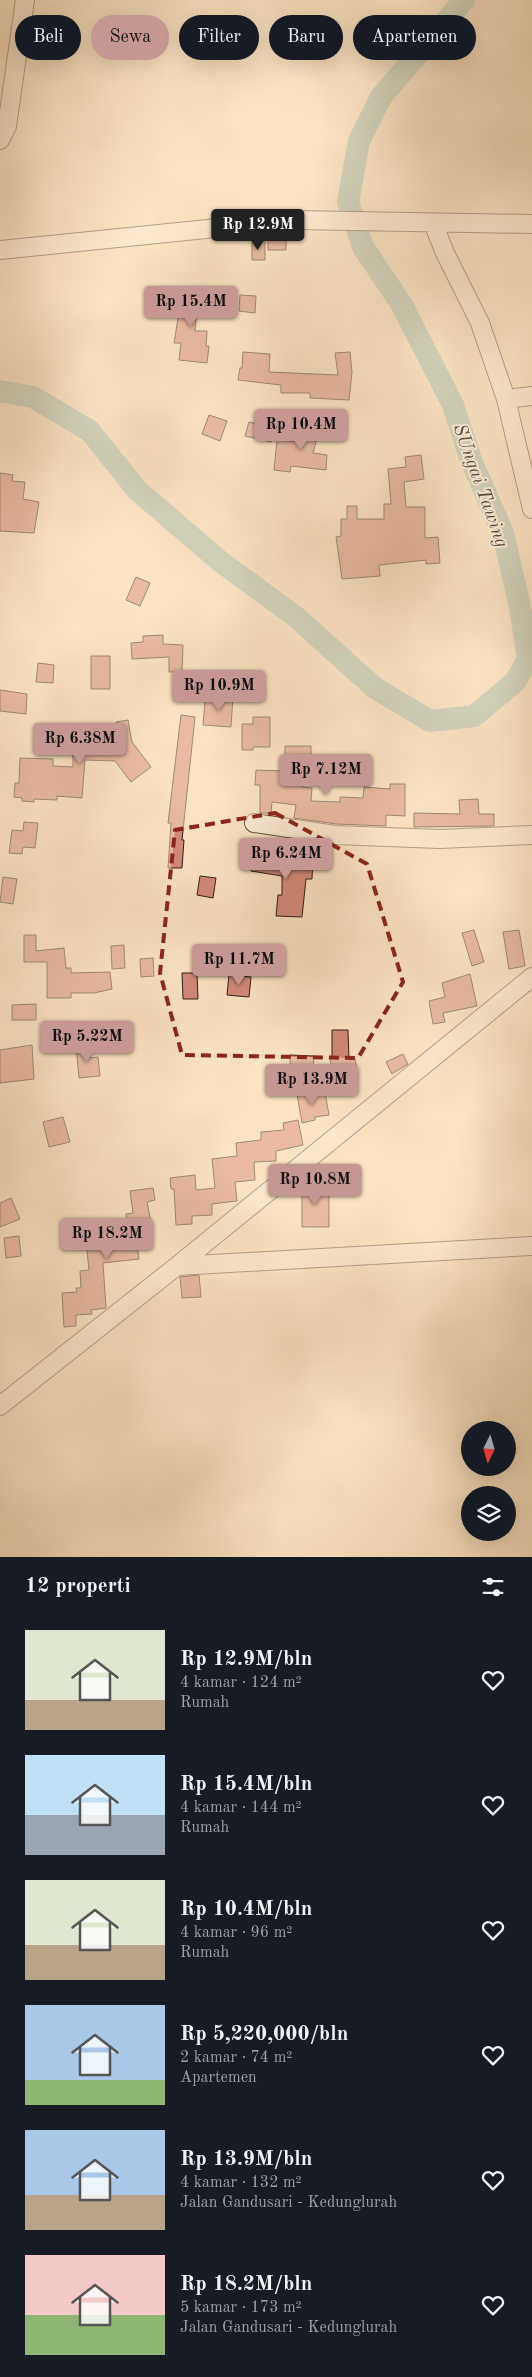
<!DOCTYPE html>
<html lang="id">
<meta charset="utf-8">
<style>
:root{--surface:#171b24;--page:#20242c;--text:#f1f3f6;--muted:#9ea1a6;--accent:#c59692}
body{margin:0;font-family:"Old Standard TT",serif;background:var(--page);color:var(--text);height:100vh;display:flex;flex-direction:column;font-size:19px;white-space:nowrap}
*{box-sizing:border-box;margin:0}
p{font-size:16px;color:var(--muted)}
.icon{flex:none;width:28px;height:28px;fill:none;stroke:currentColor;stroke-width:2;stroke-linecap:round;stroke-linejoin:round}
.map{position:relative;height:1557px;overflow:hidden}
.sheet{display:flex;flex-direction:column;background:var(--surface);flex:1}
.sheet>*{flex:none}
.banner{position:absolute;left:15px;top:15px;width:502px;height:45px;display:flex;gap:10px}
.needle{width:32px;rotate:185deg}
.fabs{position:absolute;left:461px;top:1421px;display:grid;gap:10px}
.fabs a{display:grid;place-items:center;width:55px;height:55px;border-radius:50%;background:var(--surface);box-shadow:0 5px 20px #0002;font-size:25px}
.price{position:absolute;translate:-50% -42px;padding:0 11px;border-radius:5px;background:var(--accent);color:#111;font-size:16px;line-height:32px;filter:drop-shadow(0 1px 2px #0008)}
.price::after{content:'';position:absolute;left:50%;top:30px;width:15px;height:11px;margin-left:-8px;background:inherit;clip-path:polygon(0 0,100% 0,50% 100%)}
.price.current{background:#222;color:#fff}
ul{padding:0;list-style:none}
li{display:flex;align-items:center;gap:15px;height:125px;padding:0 25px}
li span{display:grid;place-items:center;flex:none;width:140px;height:100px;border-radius:0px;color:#555}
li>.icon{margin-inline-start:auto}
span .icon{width:60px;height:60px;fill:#fffc;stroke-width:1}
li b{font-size:21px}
h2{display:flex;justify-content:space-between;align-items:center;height:60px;padding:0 25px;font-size:21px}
.chip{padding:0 18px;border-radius:22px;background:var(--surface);box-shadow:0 5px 20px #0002;font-size:18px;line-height:45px}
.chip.current{background:var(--accent);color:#111}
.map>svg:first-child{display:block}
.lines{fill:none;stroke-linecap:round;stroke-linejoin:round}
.river{stroke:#9fbeb5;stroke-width:22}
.building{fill:#d48978;stroke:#2e1e18}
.minor-casing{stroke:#625043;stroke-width:20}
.minor{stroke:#fdedd8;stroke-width:18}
.marked{fill:none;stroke:#8f2418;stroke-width:4;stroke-dasharray:10 6;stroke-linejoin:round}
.labels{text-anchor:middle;stroke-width:4;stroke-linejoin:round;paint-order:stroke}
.water-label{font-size:19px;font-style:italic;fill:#504e47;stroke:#fdedd8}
</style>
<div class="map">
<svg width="532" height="1557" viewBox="0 0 532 1557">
<rect width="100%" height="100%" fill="#fce4c3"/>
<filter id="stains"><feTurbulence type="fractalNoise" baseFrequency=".004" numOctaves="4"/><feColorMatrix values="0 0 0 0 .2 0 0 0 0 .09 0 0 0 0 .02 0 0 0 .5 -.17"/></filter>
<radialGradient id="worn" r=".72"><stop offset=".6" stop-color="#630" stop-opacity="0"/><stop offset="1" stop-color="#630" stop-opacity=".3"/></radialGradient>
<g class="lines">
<path class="river" d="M0 391 33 397 90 431 137 490 221 562 296 617 375 688 430 721 474 716 515 682 528 659 520 607 503 533 471 460 453 405 402 305 363 247 348 202 359 141 381 97 464 0"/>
</g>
<path class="building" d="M268 233H286V250H268Z
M252 242H265V260H252Z
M183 288 204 291 201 310H197L195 331H207L206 346H209L207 363 179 360 181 343H174Z
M240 295 256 296 255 313 239 311Z
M243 352 270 354 269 372 338 375 335 353 350 352 352 372 349 400 310 398V393H281V385L238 380 240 368H242Z
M209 415 227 421 220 441 202 434Z
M260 416 276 420 271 442 245 436 249 422 258 424Z
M306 419 321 423 313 453 327 455 326 470 291 466 290 472 274 470 277 440 300 442Z
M421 455 424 479 404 482 406 507H425V538L438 537 440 563 426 564V560L379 565 380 576 342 579 336 537 341 536V519H347V506H357V519H384V504H391L388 469 406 467 405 457Z
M0 473 13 475 12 481 25 482 23 499 39 502 34 533 0 531Z
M136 577 150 583 140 606 126 600Z
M163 635V644L183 645 182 672H169V657L132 659 131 643 143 642V636Z
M91 656H110V689H91Z
M38 663 54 665 53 683 36 682Z
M0 690 27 694 26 714 0 711Z
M219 696 233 697 231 727 203 725 205 701 218 702Z
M181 715 195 717 182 840H184L182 868H168L171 823H168Z
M253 717H270V747H253V750H242V724H253Z
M128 720 132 742 151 767 131 782 115 761 85 760 82 798 57 796V800L34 799V802L22 801V798L14 797 15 783H19L20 758 53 759V766L73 767V743H88V728H117L116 722Z
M285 746H311V762H301L302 787 312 788 311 801 340 802V797L363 798 364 787 390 789V784H405V816L386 815V826L336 824 294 818 296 805 272 802 271 813H260V785H255L256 770 285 771Z
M478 799 479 814H494V826L414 827V813L460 814 459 800Z
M24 822 38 823 35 848 23 847 22 854 9 853 12 830 23 831Z
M260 846 277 849 274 864 300 865V855H313L312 879H306L302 917 276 916 278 895H282V876L251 871 253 857 258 858Z
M200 876 216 878 213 898 197 895Z
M3 877 17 879 13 904 0 902Z
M474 930 484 962 472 966 462 933Z
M519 930 525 966 509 969 503 932Z
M24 935H36V951L64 948 66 968H71V973L110 972 112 989 94 993H71V998H47V962H24Z
M124 945 125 968 112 969 111 946Z
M153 958 154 976 141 977 140 959Z
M182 973H197L198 999H183Z
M470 974 477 1006 443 1013 445 1022 433 1024 429 1001 445 997 442 983Z
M229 975 251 977 249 997 227 995Z
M36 1004V1020H12V1005Z
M332 1030H348L349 1060 355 1059 358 1074 332 1073 330 1057H332Z
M32 1045 34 1079 0 1083V1050Z
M89 1045 90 1058 98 1057 100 1076 79 1078 76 1046Z
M403 1054 408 1064 392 1074 386 1062Z
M290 1055 314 1056 313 1072 290 1071Z
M310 1092V1094L325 1092 329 1115 315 1117V1120L302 1123 297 1094Z
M63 1117 70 1142 49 1147 43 1122Z
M298 1120 303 1145 276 1151V1161L254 1162 255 1180 235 1182 237 1201 212 1204V1215L192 1216V1224L176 1225 174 1189H171L170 1178 195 1175 196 1190 215 1188 212 1159 237 1156 236 1143 261 1140V1132L284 1130 283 1123Z
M302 1185 329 1186V1227H302Z
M153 1188 155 1200 147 1202 151 1222 148 1223 149 1229 135 1232 139 1259 103 1263 106 1308 91 1310 92 1314 76 1315V1326L64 1327 62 1293 77 1292 76 1288H81L80 1271 89 1270 86 1241 119 1237 117 1224 127 1222 126 1214 133 1213 130 1191Z
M11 1198 20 1219 0 1227V1203Z
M19 1236 21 1256 6 1258 4 1238Z
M199 1275 201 1297 182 1298 180 1277Z"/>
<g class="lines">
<defs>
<path id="minor" d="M0 140 7 126 25 0
M433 223 445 253 480 323 506 399
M0 250 295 220 532 224
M532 396 506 399 532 509
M254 823 335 835 439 839 532 835
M177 1266 532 1246
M0 1406 177 1266 532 977"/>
</defs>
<use href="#minor" class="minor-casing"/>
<use href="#minor" class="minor"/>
</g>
<path d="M0 0H532V1557H0ZM275 813 367 864 403 982 358 1058 182 1055 160 973 175 830Z" fill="#fce4c3" fill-opacity=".55" fill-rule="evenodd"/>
<path class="marked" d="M275 813 367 864 403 982 358 1058 182 1055 160 973 175 830Z"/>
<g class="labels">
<g class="water-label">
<text transform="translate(482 485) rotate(70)" y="7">SUngai Tawing</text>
</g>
</g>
<rect width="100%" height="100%" filter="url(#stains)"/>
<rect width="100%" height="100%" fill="url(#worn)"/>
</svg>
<div class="fabs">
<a><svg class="needle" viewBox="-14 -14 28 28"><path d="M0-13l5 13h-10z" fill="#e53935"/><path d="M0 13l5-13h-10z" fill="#9ea1a6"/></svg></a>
<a><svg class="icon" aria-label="layers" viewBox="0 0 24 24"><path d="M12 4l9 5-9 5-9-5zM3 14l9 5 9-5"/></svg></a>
</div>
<b class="price current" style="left:258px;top:251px">Rp 12.9M</b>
<b class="price" style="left:191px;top:328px">Rp 15.4M</b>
<b class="price" style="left:301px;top:451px">Rp 10.4M</b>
<b class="price" style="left:219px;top:712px">Rp 10.9M</b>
<b class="price" style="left:80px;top:765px">Rp 6.38M</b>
<b class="price" style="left:326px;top:796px">Rp 7.12M</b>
<b class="price" style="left:286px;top:880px">Rp 6.24M</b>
<b class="price" style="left:239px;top:986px">Rp 11.7M</b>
<b class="price" style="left:87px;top:1063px">Rp 5.22M</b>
<b class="price" style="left:312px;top:1106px">Rp 13.9M</b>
<b class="price" style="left:315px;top:1206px">Rp 10.8M</b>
<b class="price" style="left:107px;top:1260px">Rp 18.2M</b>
<div class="banner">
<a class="chip">Beli</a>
<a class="chip current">Sewa</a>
<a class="chip">Filter</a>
<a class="chip">Baru</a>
<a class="chip">Apartemen</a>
</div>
</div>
<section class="sheet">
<h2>12 properti<svg class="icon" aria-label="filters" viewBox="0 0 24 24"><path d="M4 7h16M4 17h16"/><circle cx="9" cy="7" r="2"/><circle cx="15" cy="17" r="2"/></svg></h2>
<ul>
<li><span style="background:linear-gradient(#dfe7d0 70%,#b9a48a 0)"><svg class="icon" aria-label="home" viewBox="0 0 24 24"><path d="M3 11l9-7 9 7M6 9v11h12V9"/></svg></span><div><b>Rp 12.9M/bln</b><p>4 kamar · 124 m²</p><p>Rumah</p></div><svg class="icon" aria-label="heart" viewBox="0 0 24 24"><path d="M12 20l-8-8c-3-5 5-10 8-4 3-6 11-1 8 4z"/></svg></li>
<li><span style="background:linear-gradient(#bfe0f5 60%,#9aa5b1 0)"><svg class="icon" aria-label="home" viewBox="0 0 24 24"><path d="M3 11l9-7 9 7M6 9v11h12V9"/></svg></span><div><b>Rp 15.4M/bln</b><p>4 kamar · 144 m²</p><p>Rumah</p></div><svg class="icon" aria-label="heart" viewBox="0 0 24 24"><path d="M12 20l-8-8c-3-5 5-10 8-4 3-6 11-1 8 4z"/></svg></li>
<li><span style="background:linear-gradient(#dfe7d0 65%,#b9a48a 0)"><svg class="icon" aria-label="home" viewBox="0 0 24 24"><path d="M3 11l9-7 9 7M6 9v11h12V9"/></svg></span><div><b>Rp 10.4M/bln</b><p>4 kamar · 96 m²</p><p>Rumah</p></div><svg class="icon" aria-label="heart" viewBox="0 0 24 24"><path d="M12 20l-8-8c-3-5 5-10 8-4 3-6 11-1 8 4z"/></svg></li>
<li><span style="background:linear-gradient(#a9c7e8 75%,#8fb573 0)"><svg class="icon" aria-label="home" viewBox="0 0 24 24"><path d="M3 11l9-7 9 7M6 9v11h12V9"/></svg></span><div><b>Rp 5,220,000/bln</b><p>2 kamar · 74 m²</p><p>Apartemen</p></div><svg class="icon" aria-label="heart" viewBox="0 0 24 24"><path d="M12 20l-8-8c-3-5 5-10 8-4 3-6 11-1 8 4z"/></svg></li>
<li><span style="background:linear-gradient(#a9c7e8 65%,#b9a48a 0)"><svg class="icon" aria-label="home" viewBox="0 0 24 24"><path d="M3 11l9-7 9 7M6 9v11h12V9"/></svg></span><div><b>Rp 13.9M/bln</b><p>4 kamar · 132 m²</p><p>Jalan Gandusari - Kedunglurah</p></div><svg class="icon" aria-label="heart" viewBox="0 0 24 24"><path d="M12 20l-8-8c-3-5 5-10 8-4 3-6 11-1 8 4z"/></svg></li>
<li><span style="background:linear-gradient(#f6c9c9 60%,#8fb573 0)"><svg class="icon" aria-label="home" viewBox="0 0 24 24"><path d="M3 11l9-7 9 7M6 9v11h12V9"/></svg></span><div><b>Rp 18.2M/bln</b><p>5 kamar · 173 m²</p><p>Jalan Gandusari - Kedunglurah</p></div><svg class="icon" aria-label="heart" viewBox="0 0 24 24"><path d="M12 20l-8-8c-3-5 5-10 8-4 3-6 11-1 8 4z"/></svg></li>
</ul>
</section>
